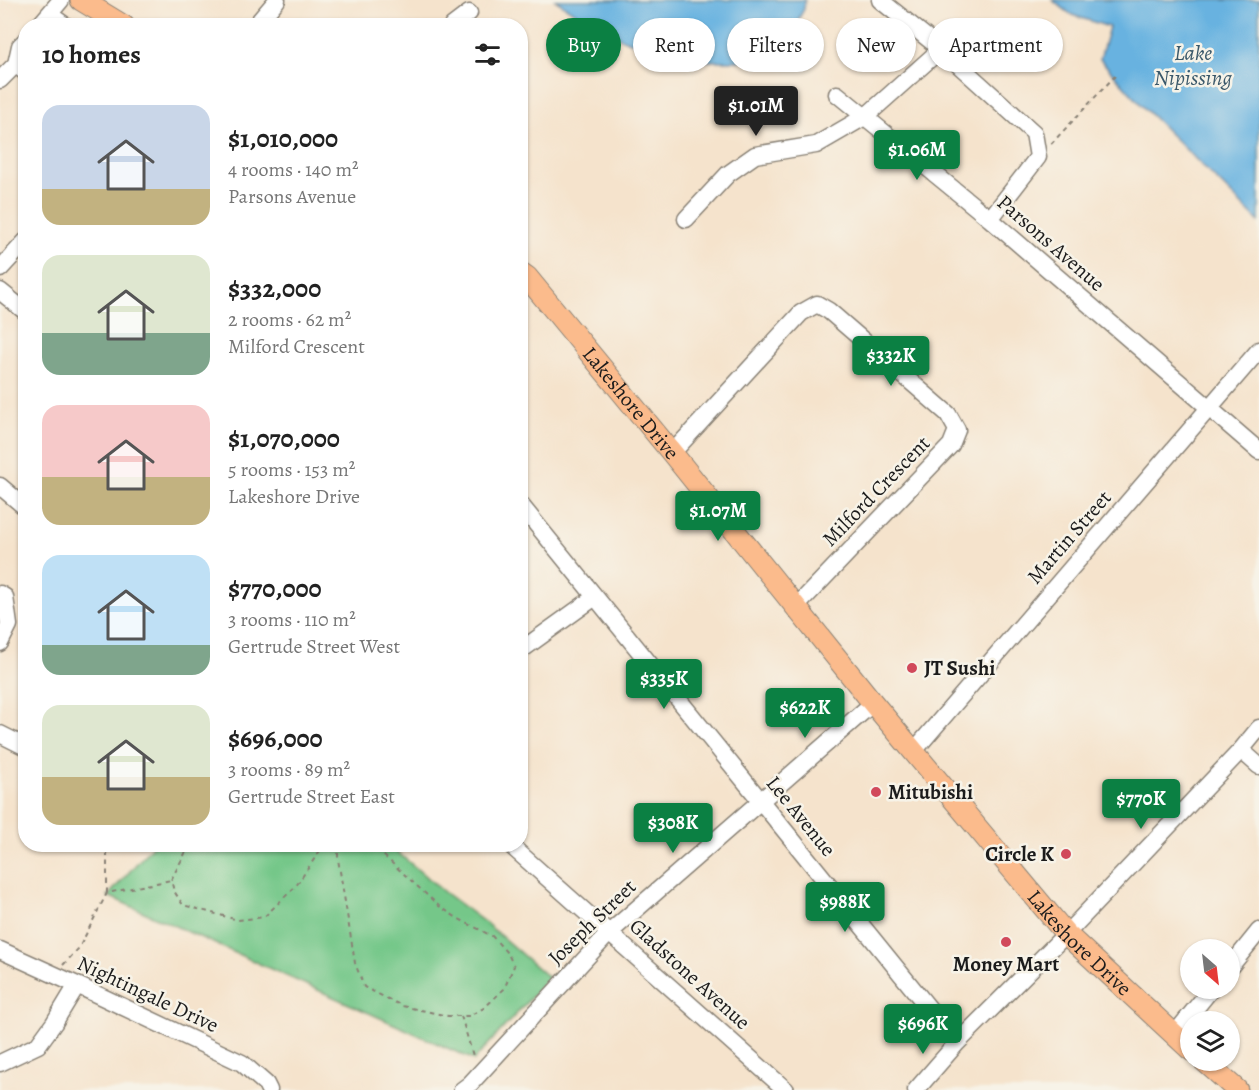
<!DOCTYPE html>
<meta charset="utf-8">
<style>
:root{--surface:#fff;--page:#f2f2f2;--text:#222;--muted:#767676;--accent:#0b8043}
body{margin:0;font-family:Alegreya,serif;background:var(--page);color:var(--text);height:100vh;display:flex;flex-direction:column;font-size:22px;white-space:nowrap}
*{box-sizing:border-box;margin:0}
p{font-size:20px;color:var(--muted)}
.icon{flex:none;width:33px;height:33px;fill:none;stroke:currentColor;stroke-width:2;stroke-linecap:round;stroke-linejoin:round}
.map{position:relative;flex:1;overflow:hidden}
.panel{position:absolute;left:18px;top:18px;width:510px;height:834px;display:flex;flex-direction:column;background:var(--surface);border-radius:24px;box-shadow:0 2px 4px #0004}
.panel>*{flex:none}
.hud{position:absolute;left:546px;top:18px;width:570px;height:54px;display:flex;gap:12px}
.needle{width:39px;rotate:152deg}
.controls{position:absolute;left:1180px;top:939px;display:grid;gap:12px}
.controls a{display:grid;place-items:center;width:60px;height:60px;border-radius:50%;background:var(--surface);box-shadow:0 2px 4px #0004;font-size:30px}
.price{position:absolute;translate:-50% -51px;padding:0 14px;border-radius:6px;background:var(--accent);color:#fff;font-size:20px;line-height:39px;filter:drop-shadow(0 2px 3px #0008)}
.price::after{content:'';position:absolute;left:50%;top:36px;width:18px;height:14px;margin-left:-9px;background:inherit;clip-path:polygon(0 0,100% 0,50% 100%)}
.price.active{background:#222;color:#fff}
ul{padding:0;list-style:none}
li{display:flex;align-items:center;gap:18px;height:150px;padding:0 24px}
li span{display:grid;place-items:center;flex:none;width:168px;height:120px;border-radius:18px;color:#555}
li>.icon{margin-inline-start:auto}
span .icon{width:72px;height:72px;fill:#fffc;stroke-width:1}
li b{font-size:26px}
h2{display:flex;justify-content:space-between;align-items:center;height:72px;padding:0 24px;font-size:26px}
.chip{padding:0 21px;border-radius:27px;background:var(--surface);box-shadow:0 2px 4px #0004;font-size:21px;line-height:54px}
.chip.active{background:var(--accent);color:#fff}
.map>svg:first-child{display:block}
.green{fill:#75c789;stroke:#487252;stroke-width:1.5}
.water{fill:#68b2e0;stroke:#42677e;stroke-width:1.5}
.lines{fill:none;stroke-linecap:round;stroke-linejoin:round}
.minor-casing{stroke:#888074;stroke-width:19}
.major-casing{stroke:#888074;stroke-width:23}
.path{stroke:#888074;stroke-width:2;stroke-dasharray:4.5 4.5;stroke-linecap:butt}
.minor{stroke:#fff;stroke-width:16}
.major{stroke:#fbbb8c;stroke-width:21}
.poi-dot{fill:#d1495b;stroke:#f7f3e8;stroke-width:2}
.labels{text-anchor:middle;stroke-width:5;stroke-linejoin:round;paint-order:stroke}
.street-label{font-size:21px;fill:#1c1c1c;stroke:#f7f3e8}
.poi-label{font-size:21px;font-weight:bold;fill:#1c1c1c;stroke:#f7f3e8;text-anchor:start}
.water-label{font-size:22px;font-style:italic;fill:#3a586a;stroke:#f7f3e8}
</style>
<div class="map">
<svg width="1259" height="1090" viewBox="0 0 1259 1090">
<rect width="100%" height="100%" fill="#f7f3e8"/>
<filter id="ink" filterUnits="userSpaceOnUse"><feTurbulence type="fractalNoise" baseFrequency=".0167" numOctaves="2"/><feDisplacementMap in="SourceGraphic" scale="12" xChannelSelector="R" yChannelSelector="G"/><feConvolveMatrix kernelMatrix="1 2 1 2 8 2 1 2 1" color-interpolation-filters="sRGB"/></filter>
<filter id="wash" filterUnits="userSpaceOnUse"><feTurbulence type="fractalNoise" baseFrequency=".008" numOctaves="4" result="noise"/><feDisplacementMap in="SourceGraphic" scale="24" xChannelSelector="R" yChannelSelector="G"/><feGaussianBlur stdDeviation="1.35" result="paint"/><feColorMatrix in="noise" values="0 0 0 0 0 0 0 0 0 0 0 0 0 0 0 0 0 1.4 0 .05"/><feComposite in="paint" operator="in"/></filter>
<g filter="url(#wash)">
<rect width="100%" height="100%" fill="#f5e3cc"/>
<path class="green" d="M154 844 389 845 444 892 487 924 549 978 474 1060 108 896Z"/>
<path class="water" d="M555 0H805L804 9 784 45 739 61H683L606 33Z
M1052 0H1259V222L1146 110 1100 59 1109 27 1072 15Z"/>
</g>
<g filter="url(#ink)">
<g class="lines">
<defs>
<path id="minor" d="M880 0 941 49 1034 133 1038 157 990 219
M49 14 66 26
M39 26 61 0
M255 26 277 0
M452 26 469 13
M26 40 20 46 16 64 26 73
M0 80 16 64
M837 94 990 219 1259 451
M686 219 728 174 755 155 816 145 866 116 941 49
M0 269 26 241
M0 291 26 312
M672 453 801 313 817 304 829 311 948 414 957 430 951 445 795 608
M0 486 26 508
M520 504 957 1043
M0 594 5 597 9 625 0 643
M520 651 595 597
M0 734 26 747
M1241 750 1259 766
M913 752 1259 350
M509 844 786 1090
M0 950 77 985 242 1063 266 1084 269 1090
M1230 967 1259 931
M1174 1035 1212 988
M0 1063 38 1045 54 1023 77 985
M462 1090 470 1084 609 933 873 703
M916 1090 957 1043 1066 934 1241 750 1259 728"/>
<g id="major">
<path d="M81 0 124 26"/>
<path id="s1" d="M520 272 527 277 672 453 873 703 1066 934 1191 1050"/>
<path d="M1203 1060 1237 1090"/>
</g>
</defs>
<use href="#minor" class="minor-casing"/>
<use href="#major" class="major-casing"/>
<path class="path" d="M1051 144 1115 76
M190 844 171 880 174 891 183 905 238 920 264 917 296 886 319 852 326 844
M338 844V859L355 963 364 987 402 1006 448 1016H469L484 1008 504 989 514 966 508 954 492 936 457 918 439 906 371 844
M107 893V844
M63 965 79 948 107 893 171 880
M461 1016 474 1059"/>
<use href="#minor" class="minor"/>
<use href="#major" class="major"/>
</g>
</g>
<g class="poi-dot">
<circle cx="912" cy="668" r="6"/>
<circle cx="876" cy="792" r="6"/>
<circle cx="1066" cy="854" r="6"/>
<circle cx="1006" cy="942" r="6"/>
</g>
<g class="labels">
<g class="street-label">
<text transform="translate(1051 243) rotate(41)" y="7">Parsons Avenue</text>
<text dy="7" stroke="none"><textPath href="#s1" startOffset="172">Lakeshore Drive</textPath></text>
<text transform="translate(876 491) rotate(-46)" y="7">Milford Crescent</text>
<text transform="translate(1069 537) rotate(-49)" y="7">Martin Street</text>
<text transform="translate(801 816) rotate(51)" y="7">Lee Avenue</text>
<text transform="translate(592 922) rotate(-44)" y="7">Joseph Street</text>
<text dy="7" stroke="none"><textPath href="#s1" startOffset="874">Lakeshore Drive</textPath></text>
<text transform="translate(690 974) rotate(42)" y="7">Gladstone Avenue</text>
<text transform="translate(148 994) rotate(25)" y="7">Nightingale Drive</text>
</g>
<g class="poi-label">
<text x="924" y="675">JT Sushi</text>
<text x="888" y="799">Mitubishi</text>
<text x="1054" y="861" text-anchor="end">Circle K</text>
<text x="1006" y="971" text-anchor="middle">Money Mart</text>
</g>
<g class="water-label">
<text x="1193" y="60">Lake<tspan x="1193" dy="25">Nipissing</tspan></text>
</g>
</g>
</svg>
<div class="controls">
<a><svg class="needle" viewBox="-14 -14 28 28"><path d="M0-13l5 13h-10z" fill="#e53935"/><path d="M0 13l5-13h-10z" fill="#767676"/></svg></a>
<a><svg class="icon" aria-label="layers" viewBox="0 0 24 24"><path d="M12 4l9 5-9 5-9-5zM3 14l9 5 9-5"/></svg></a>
</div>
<b class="price active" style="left:756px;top:137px">$1.01M</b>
<b class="price" style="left:917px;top:181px">$1.06M</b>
<b class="price" style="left:891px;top:387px">$332K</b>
<b class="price" style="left:718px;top:542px">$1.07M</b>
<b class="price" style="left:664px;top:710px">$335K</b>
<b class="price" style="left:805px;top:739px">$622K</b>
<b class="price" style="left:1141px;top:830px">$770K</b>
<b class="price" style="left:673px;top:854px">$308K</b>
<b class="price" style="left:845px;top:933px">$988K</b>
<b class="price" style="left:923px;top:1055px">$696K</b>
<div class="hud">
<a class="chip active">Buy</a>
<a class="chip">Rent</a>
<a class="chip">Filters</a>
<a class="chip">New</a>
<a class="chip">Apartment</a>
</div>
<section class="panel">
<h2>10 homes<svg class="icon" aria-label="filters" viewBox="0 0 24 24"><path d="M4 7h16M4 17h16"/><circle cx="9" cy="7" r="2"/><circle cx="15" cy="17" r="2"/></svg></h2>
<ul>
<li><span style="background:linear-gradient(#c9d6e8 70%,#c2b280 0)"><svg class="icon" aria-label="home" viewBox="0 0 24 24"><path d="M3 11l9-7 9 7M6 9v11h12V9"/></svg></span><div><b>$1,010,000</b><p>4 rooms · 140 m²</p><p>Parsons Avenue</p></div></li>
<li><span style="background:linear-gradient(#dfe7d0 65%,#7fa58c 0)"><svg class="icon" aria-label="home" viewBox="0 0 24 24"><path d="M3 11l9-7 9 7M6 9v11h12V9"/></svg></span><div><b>$332,000</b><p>2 rooms · 62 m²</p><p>Milford Crescent</p></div></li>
<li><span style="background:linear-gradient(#f6c9c9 60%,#c2b280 0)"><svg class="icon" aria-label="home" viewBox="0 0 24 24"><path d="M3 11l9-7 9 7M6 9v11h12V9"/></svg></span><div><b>$1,070,000</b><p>5 rooms · 153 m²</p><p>Lakeshore Drive</p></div></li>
<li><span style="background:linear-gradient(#bfe0f5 75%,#7fa58c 0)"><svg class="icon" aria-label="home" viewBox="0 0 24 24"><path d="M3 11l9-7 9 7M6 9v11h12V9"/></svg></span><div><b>$770,000</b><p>3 rooms · 110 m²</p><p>Gertrude Street West</p></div></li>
<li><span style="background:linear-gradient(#dfe7d0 60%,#c2b280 0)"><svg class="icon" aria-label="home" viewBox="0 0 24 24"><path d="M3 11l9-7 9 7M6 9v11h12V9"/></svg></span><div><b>$696,000</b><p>3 rooms · 89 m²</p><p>Gertrude Street East</p></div></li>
</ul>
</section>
</div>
